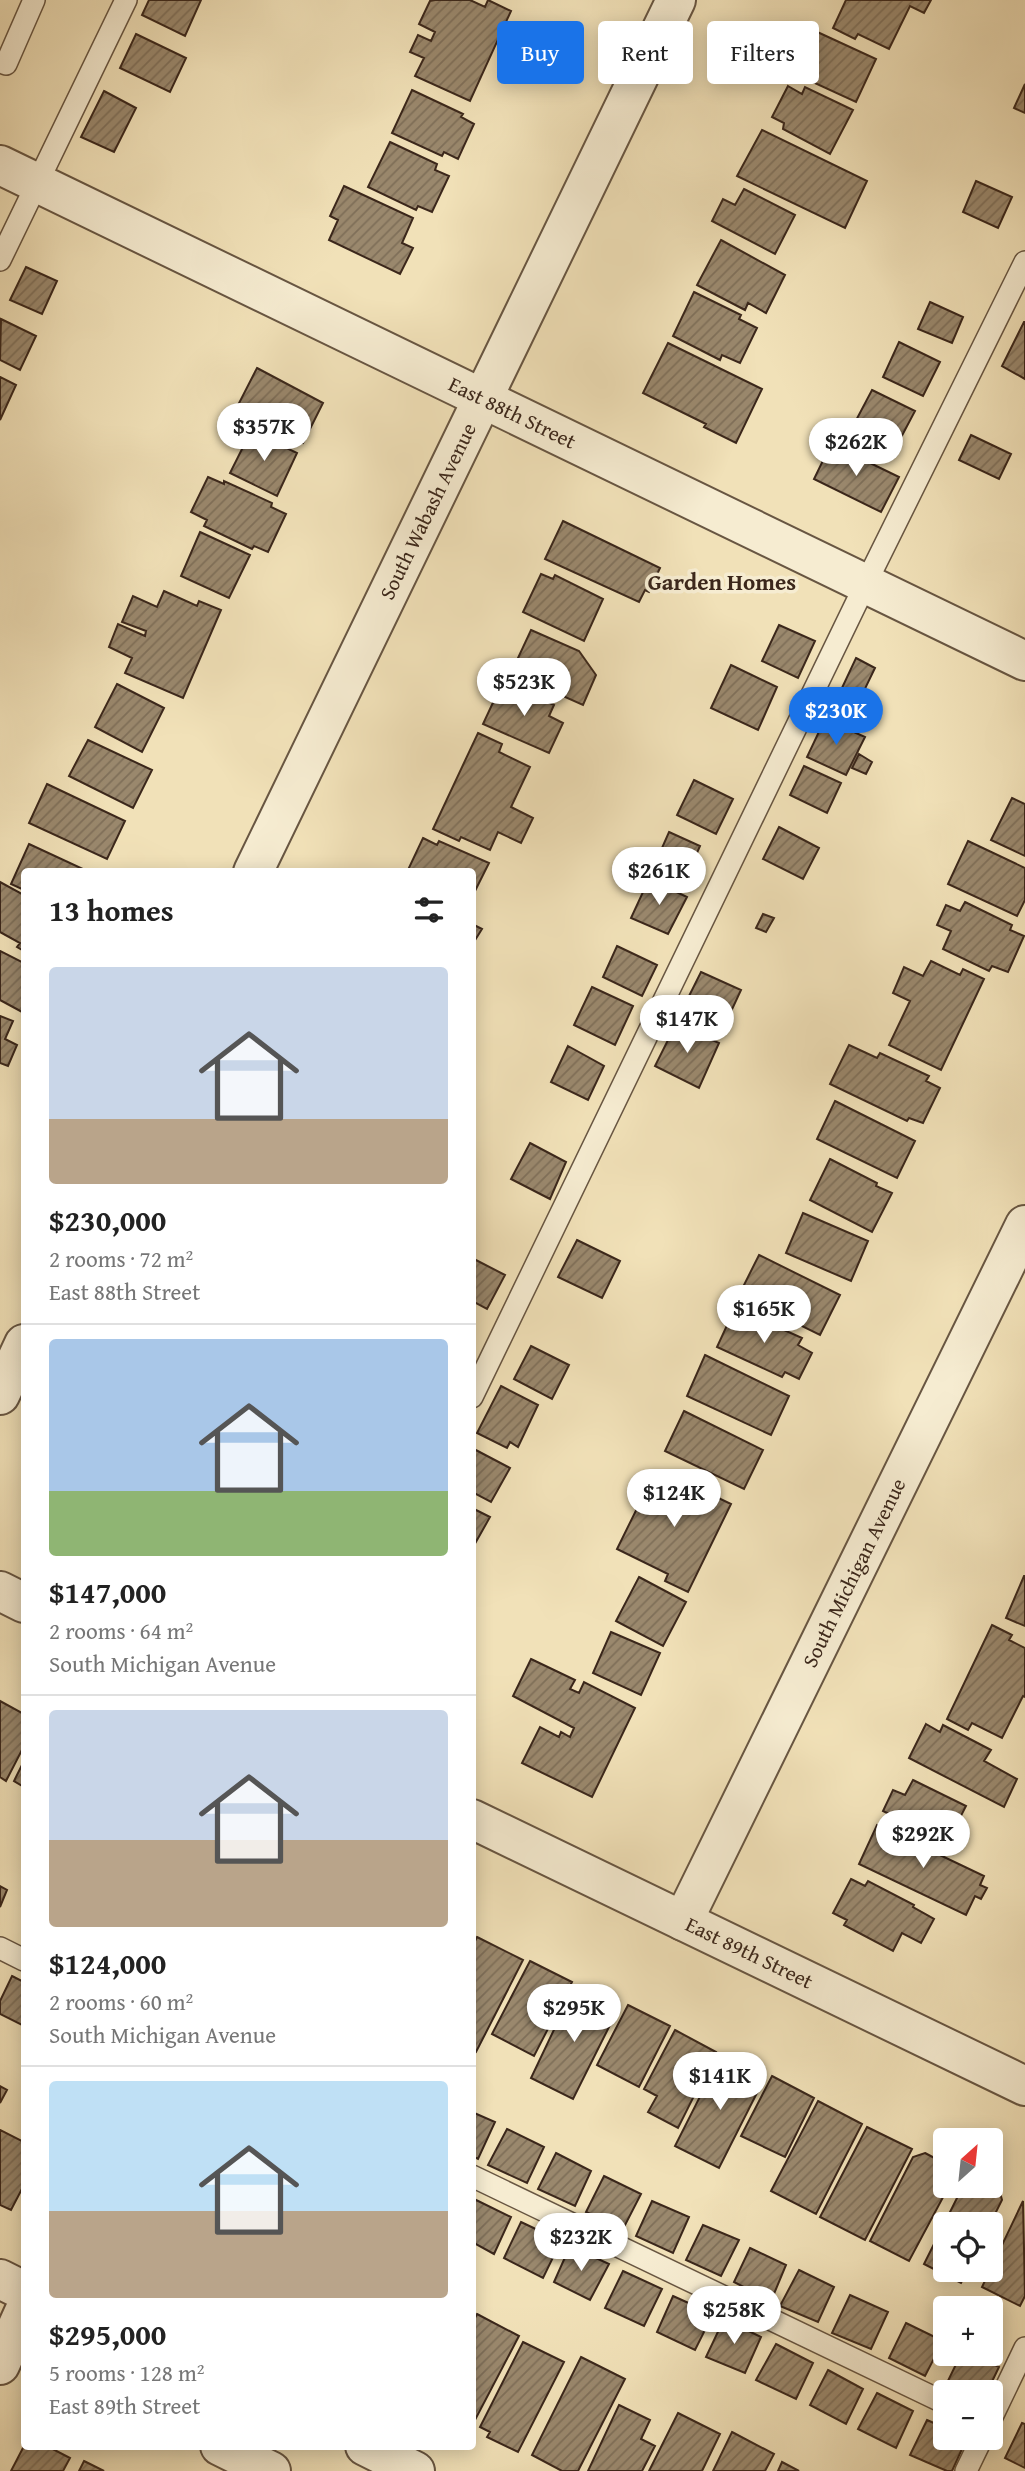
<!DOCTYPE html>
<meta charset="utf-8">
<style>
:root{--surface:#fff;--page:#f2f2f2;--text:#222;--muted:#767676;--line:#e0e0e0;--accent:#1a73e8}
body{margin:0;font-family:"Gentium Book Plus",serif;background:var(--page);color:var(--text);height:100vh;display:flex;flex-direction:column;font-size:26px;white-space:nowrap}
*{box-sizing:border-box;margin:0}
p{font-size:23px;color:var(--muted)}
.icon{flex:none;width:38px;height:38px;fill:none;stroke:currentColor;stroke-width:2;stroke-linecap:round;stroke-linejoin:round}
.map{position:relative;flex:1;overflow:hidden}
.panel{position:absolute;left:21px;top:868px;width:455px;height:1582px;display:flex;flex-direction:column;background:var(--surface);border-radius:7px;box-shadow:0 4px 18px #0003}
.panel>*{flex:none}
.hud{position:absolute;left:497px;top:21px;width:422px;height:63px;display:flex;gap:14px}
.needle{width:46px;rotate:27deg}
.tools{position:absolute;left:933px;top:2128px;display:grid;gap:14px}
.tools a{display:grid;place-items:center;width:70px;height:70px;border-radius:7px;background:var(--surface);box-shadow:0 4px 18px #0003;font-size:35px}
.price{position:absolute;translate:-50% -60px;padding:0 16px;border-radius:24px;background:#fff;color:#222;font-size:23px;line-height:46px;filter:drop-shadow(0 2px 4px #0008)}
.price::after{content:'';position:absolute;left:50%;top:42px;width:21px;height:16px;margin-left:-10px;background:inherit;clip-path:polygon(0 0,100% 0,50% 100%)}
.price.on{background:var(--accent);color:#fff}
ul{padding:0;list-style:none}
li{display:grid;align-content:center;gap:14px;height:371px;padding:0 28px}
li+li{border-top:2px solid var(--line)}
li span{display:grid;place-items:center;height:217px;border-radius:7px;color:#555}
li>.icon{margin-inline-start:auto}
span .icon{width:126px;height:126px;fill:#fffc;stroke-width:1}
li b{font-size:30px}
h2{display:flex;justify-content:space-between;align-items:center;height:84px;padding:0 28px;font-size:30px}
.chip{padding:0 24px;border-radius:7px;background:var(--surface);box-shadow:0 4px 18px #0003;font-size:24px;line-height:63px}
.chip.on{background:var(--accent);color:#fff}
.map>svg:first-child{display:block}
.building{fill:url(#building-hatch);stroke:#3b271b;stroke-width:2}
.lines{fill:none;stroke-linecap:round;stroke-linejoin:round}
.service-casing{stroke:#685642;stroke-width:24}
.minor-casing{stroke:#685642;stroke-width:42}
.service{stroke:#f6ecd1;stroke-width:21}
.minor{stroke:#f6ecd1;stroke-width:38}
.labels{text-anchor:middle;stroke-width:7;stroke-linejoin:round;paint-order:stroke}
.street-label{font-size:21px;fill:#3b271b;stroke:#f6ecd1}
.neighbourhood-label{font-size:23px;font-weight:bold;fill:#3b271b;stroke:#f6ecd1}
</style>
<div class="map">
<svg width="1025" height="2471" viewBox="0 0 1025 2471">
<defs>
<pattern id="building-hatch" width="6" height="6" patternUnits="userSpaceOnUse" patternTransform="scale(1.75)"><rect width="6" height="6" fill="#9a886d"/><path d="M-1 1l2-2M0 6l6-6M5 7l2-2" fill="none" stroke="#7f6f59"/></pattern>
</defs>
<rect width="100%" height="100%" fill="#f1e1b8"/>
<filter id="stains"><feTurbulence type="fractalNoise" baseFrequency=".00286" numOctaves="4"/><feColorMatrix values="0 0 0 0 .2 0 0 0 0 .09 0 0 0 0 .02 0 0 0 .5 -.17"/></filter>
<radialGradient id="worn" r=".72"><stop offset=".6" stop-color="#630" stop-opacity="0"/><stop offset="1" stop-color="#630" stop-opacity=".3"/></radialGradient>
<path class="building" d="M149 0H201L185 36 142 15Z
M435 0H470L485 7 488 0 511 11 470 101 415 76 424 58 410 52 418 35 431 41 435 32 419 24 430 1Z
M846 0H931L924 13 910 6 889 49 858 34 855 39 833 28Z
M813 30 876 59 856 102 793 73Z
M136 34 186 58 170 92 120 68Z
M1025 84V113L1014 108Z
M788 86 802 94 805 87 853 110 830 154 783 129 784 123 772 117Z
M412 90 463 114 461 117 474 124 458 159 444 152 442 156 392 133Z
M104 91 136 108 114 152 81 137Z
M762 130 867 181 845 228 737 176Z
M390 142 437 164 435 170 449 176 432 212 418 206 416 210 368 187Z
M976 181 1012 197 998 228 963 212Z
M344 186 413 218 402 243 413 248 400 274 329 240 338 220 330 216Z
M744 189 795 215 775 254 712 221 723 199 735 205Z
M721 240 785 275 766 313 748 303 745 310 697 285Z
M26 267 57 281 42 314 10 300Z
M694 292 741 315 739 319 757 328 740 363 722 355 720 360 673 336Z
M930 302 963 317 952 343 918 329Z
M1 319 36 336 20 370 0 360Z
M1024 322H1025V379L1002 366Z
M899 342 940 362 923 396 883 377Z
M668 343 762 389 736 443 704 427 706 424 643 393Z
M257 368 323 403 303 443 236 409Z
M0 377 16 385 0 420Z
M872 390 915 411 896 447 853 426Z
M251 431 297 453 277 496 230 473Z
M971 435 1011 454 999 479 959 460Z
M831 444 899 477 881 512 814 479Z
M208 477 224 484V481L272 503 271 507 286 514 268 552 254 546 252 549 204 526 207 520 191 512Z
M563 521 660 568 649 592 645 590 639 602 545 559Z
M200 532 250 555 229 598 181 576Z
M541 574 553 579 555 575 603 599 584 641 523 612Z
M164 591 197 606 199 601 221 610 183 698 125 673 132 658 109 647 118 624 145 636 146 631 122 622 133 596 157 607Z
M779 625 815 641 798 678 762 661Z
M531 630 579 651 596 675 583 705 511 673Z
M856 658 875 668 860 699 841 690Z
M731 665 777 687 758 730 711 708Z
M503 681 554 705 549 716 563 723 549 753 483 724Z
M117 684 164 708 142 752 95 727Z
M825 719 865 737 846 775 807 757Z
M478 733 502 744 499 752 530 767 511 807 533 818 521 843 498 832 490 850 461 837 459 841 433 829Z
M88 740 152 770 133 808 69 776Z
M859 754 872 762 866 774 852 768Z
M804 766 841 783 827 813 790 795Z
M694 780 733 799 716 834 677 815Z
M47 784 125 821 107 859 29 823Z
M1012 798 1025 804V856L991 840Z
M779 827 819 848 803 879 763 859Z
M669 832 700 846 682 887 651 873Z
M423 838 437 845 439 841 489 863 472 897V872H407Z
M968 841 1025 868V900L1017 916 948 884Z
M29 844 83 869 82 872H24V890L11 884Z
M649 879 687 897 668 934 631 918Z
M0 882 24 895V951L17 947 20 943 0 932Z
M965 902 1012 925 1010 930 1024 936 1008 972 992 966 989 971 943 949 951 931 937 925 946 905 960 911Z
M763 914 774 918 766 932 756 928Z
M472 924 482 929 472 945Z
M617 946 657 965 642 996 603 977Z
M0 951 24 963V1013L0 1000Z
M931 961 960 975 963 969 984 979 941 1070 889 1045 910 1001 893 993 904 967 923 976Z
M701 972 741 990 721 1033 680 1014Z
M592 987 633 1006 615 1045 574 1025Z
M0 1016 13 1021 5 1039 17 1045 8 1066 0 1063Z
M676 1024 719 1043 699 1088 655 1066Z
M849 1045 877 1058 880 1053 929 1076 926 1081 940 1088 923 1123 909 1118 907 1121 830 1084Z
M568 1046 604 1066 588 1100 551 1082Z
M835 1101 915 1141 897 1178 817 1139Z
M530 1143 566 1162 550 1199 511 1179Z
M830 1159 877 1183 876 1186 892 1193 872 1232 810 1200Z
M803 1213 868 1241 851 1281 786 1253Z
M577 1240 620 1261 602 1298 558 1277Z
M759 1255 840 1295 820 1335 739 1295Z
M472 1258 505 1275 487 1309 472 1301Z
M735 1308 802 1338 798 1345 812 1353 799 1379 785 1372 782 1377 717 1347Z
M531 1346 569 1365 552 1399 514 1379Z
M705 1355 789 1396 771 1435 687 1396Z
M501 1386 538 1405 518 1447 510 1442 507 1448 477 1433Z
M684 1411 763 1450 744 1489 665 1451Z
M472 1448 510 1468 491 1502 472 1492Z
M655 1472 677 1483 679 1479 731 1504 688 1592 665 1581 668 1574 617 1549Z
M472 1508 490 1517 472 1549Z
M1024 1576H1025V1626L1006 1618Z
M639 1577 686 1602 663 1646 616 1621Z
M992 1625 1012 1635 1009 1640 1025 1648V1697L1023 1696 1002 1738 972 1723 968 1730 947 1719Z
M611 1632 660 1653 641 1695 593 1673Z
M531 1659 575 1680 570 1689 579 1693 584 1682 635 1708 592 1797 522 1763 540 1727 559 1737 561 1732 570 1737 574 1728 513 1696Z
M0 1701 24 1714V1746L6 1781 0 1777Z
M926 1724 940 1732 943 1725 991 1750 984 1761 1017 1779 1004 1807 909 1758Z
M24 1761V1787L14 1781Z
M913 1780 966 1806 947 1843 883 1811 893 1790 905 1795Z
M877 1825 984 1876 980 1885 987 1888 981 1899 975 1896 966 1915 859 1864Z
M851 1879 865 1886 868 1881 914 1905 913 1907 934 1919 921 1943 902 1933 893 1951 844 1925 847 1920 833 1913Z
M0 1886 7 1890 0 1907Z
M477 1937 523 1960 476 2052 472 2050V1947Z
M530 1961 572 1982 534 2056 492 2034Z
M12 1976 24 1982V2026L0 2014V2001Z
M586 1990 602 1999 605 2010 615 2015 573 2099 531 2078 571 1994Z
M628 2005 670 2026 639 2087 597 2065Z
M675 2030 716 2052 678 2128 648 2112 657 2096 644 2089Z
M721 2055 765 2077 719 2168 675 2146Z
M772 2076 814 2098 785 2157 741 2136Z
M0 2086 7 2090 0 2103Z
M818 2101 862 2124 816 2214 771 2191Z
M472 2112 495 2122 478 2159 472 2156Z
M867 2127 912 2149 865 2240 820 2217Z
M507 2129 544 2147 527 2183 488 2165Z
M0 2130 24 2142V2185L11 2210 0 2205Z
M556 2153 591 2171 575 2206 538 2189Z
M925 2153 942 2162 945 2186H949L909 2261 870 2241 913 2157Z
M604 2176 641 2194 623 2229 586 2212Z
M990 2185 999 2189 1002 2200 990 2224H945V2270H968L961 2283 924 2264 963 2186Z
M472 2198 511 2217 494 2254 472 2242Z
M652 2201 689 2217 673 2253 636 2236Z
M1023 2201 1025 2296 1020 2306 982 2287Z
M521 2222 561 2241 543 2278 504 2258Z
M703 2225 739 2240 721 2276 686 2260Z
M570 2246 609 2264 590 2300 554 2282Z
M750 2248 786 2265 771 2301 734 2282Z
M799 2270 834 2287 818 2322 780 2306Z
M623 2271 662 2289 644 2326 605 2308Z
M850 2295 888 2312 871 2349 832 2333Z
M673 2296 713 2314 695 2350 657 2332Z
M477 2314 519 2336 475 2420 472 2421V2323Z
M724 2319 761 2337 745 2373 706 2357Z
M906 2323 943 2341 925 2376 889 2358Z
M523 2342 564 2362 518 2452 487 2437 490 2432 480 2427Z
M776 2344 813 2363 796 2399 756 2380Z
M961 2354H971L999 2367 987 2392H957L945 2387Z
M581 2357 625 2379 578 2471H562L532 2455Z
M828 2370 863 2389 846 2424 810 2405Z
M877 2393 913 2411 896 2448 858 2429Z
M619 2405 650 2420 641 2439 655 2446 642 2471H588Z
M678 2413 720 2434 702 2471H649Z
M927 2420 945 2428V2438H967L952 2471H947L910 2455Z
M1022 2423 1025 2424V2468L1005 2458Z
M732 2432 774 2454 765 2471H713Z
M24 2446H47L70 2458 63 2471H11Z
M84 2461 104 2471H79Z
M782 2462 799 2471H778Z"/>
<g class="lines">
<defs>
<path id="service" d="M6 64 34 0
M0 260 126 0
M472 1397 866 583 1025 262
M0 1948 24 1960
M472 2176 945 2403
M990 2421 1025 2348
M966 2471 982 2438"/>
<g id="minor">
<path id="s1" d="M0 165 1025 661"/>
<path id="s2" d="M253 872 676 0"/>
<path d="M0 1395 24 1344"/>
<path d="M0 1591 24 1603"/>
<path id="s3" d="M472 1819 1025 2086"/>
<path id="s4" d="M683 1921 1025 1225"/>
<path d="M0 2279 24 2291"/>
<path d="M0 2365 24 2312"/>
<path d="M220 2446 271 2471"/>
<path d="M365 2446 415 2471"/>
</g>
</defs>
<use href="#service" class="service-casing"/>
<use href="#minor" class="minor-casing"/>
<use href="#service" class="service"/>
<use href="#minor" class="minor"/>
</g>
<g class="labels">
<g class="street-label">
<text dy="7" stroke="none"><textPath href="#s1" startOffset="569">East 88th Street</textPath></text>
<text dy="7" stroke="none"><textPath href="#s2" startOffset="401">South Wabash Avenue</textPath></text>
<text dy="7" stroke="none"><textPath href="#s4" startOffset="388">South Michigan Avenue</textPath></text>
<text dy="7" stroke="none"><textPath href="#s3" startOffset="308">East 89th Street</textPath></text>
</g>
<g class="neighbourhood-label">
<text x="722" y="590">Garden Homes</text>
</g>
</g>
<rect width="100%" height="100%" filter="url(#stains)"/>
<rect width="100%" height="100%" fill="url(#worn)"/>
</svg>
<div class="tools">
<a><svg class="needle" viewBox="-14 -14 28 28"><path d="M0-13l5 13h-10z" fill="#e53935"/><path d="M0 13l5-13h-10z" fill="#767676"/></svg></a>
<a><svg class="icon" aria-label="locate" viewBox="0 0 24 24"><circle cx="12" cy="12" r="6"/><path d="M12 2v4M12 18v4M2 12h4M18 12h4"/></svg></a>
<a>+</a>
<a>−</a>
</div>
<b class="price" style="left:264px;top:463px">$357K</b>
<b class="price" style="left:856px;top:478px">$262K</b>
<b class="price" style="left:524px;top:718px">$523K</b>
<b class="price on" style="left:836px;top:747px">$230K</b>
<b class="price" style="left:659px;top:907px">$261K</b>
<b class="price" style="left:687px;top:1055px">$147K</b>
<b class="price" style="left:764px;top:1345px">$165K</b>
<b class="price" style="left:674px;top:1529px">$124K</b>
<b class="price" style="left:923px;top:1870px">$292K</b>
<b class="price" style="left:574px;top:2044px">$295K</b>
<b class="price" style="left:720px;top:2112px">$141K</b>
<b class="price" style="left:581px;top:2273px">$232K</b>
<b class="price" style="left:734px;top:2346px">$258K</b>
<div class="hud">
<a class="chip on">Buy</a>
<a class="chip">Rent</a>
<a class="chip">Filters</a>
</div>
<section class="panel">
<h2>13 homes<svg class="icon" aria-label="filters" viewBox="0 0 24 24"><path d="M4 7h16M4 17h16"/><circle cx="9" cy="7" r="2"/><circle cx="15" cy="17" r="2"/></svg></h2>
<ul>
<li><span style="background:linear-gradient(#c9d6e8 70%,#b9a48a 0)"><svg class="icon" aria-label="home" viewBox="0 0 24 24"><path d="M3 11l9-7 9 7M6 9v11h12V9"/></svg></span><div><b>$230,000</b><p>2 rooms · 72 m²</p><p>East 88th Street</p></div></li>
<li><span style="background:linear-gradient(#a9c7e8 70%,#8fb573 0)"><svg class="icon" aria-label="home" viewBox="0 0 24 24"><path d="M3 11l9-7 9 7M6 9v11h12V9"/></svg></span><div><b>$147,000</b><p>2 rooms · 64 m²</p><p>South Michigan Avenue</p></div></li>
<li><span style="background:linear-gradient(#c9d6e8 60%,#b9a48a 0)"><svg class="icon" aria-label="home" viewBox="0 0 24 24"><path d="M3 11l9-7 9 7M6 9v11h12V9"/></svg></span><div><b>$124,000</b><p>2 rooms · 60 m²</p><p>South Michigan Avenue</p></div></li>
<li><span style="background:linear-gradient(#bfe0f5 60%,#b9a48a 0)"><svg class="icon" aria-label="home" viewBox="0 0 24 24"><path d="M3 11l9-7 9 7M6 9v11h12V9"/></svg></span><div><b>$295,000</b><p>5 rooms · 128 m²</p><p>East 89th Street</p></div></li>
</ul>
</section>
</div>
